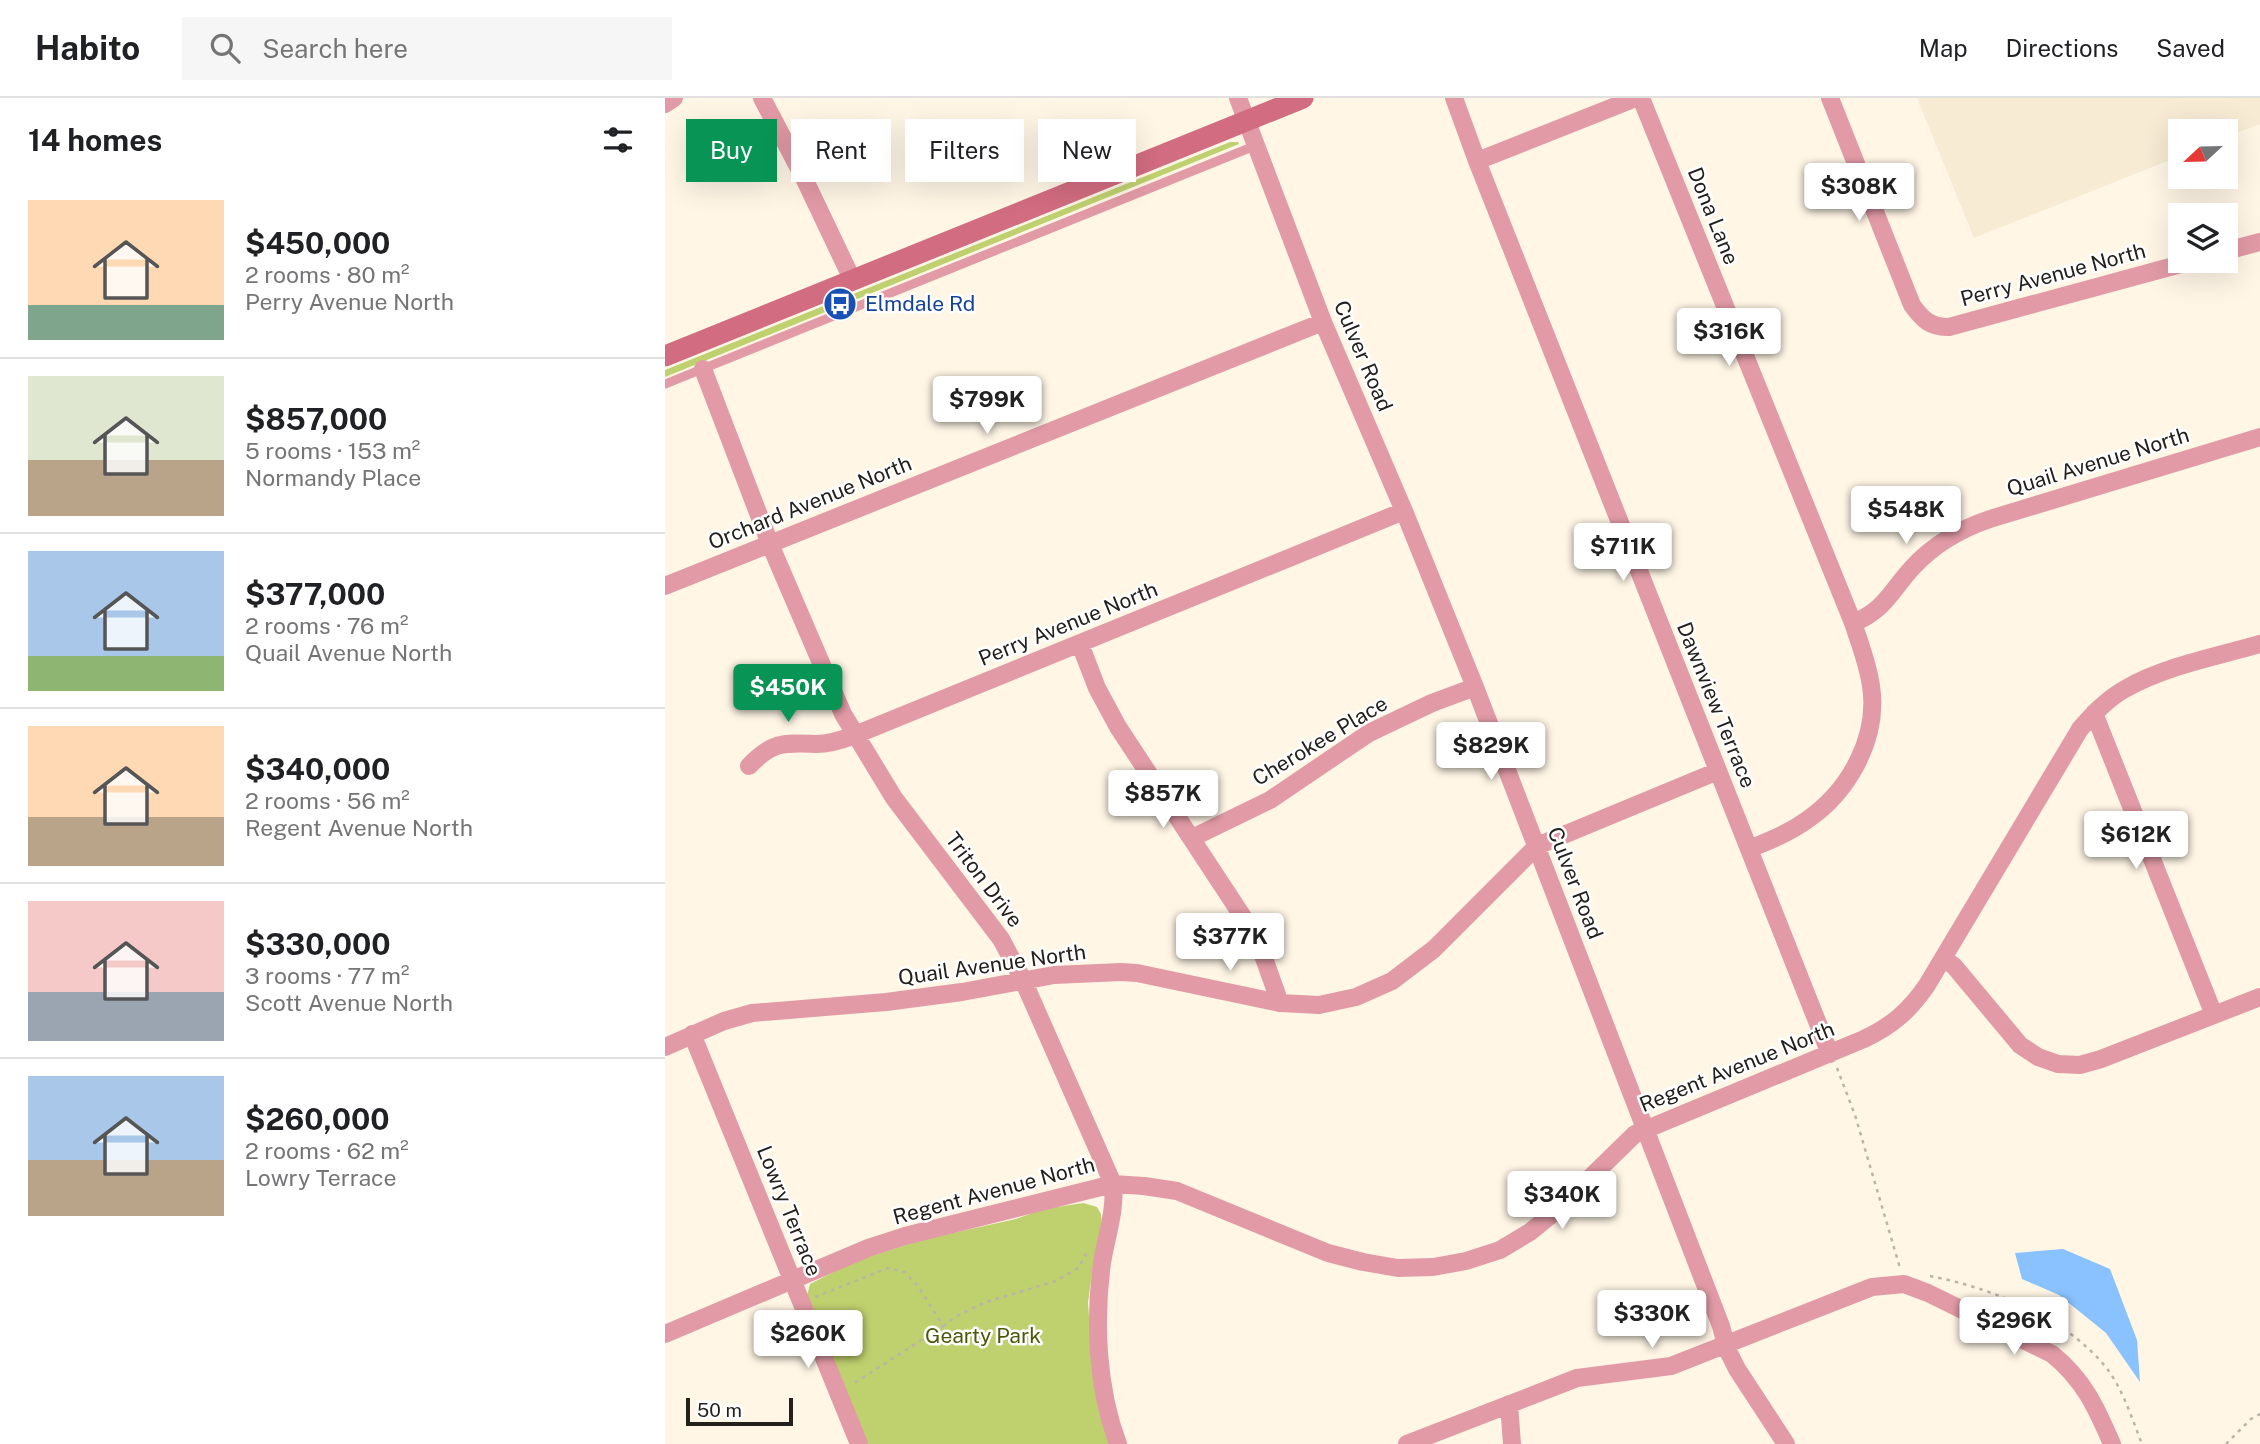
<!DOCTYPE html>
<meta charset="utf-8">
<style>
:root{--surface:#fff;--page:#f6f6f6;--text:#202124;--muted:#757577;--line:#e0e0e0;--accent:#089454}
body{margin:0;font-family:"Public Sans",sans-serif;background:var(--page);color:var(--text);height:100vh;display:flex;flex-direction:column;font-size:26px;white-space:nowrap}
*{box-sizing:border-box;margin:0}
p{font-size:23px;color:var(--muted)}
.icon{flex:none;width:38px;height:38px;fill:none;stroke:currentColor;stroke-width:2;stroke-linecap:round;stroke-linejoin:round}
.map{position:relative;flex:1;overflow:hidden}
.drawer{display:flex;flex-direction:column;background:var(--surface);width:665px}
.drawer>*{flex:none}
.banner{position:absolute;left:21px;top:21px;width:665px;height:63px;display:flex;gap:14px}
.needle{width:46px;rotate:248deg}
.tools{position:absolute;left:1503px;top:21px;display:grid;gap:14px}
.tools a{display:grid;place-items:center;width:70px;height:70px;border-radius:0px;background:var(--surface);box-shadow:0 7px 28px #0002;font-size:35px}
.scale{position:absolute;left:21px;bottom:18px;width:107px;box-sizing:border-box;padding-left:7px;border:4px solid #24211c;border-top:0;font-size:19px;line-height:24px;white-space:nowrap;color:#24211c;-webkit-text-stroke:5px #fff;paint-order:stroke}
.price{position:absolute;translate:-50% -60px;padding:0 16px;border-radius:7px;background:#fff;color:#222;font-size:23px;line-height:46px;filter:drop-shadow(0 2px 4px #0008)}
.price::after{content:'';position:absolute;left:50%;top:42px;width:21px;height:16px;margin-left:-10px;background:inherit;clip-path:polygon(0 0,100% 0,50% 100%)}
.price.on{background:var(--accent);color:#fff}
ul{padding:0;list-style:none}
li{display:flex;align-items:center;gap:21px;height:175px;padding:0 28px}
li+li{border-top:2px solid var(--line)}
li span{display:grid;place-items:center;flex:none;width:196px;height:140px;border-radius:0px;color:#555}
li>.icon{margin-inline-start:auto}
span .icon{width:84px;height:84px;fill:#fffc;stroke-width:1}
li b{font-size:30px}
h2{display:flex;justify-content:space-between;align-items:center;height:84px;padding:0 28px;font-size:30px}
.chip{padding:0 24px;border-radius:0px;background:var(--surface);box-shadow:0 7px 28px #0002;font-size:24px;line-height:63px}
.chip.on{background:var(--accent);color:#fff}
header{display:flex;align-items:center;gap:42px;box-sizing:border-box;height:98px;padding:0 35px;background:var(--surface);border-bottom:2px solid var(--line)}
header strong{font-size:33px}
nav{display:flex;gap:38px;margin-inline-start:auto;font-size:24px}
.search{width:490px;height:63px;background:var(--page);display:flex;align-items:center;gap:18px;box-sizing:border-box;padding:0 24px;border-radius:0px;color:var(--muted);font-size:26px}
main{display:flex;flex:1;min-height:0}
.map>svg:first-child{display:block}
.built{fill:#f7ebd4}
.green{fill:#bfd06e}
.water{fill:#89c2fe}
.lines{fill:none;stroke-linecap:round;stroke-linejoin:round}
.path{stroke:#bbb4a8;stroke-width:2.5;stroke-dasharray:3.5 5;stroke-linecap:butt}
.lane{stroke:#e29ba6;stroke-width:9}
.street{stroke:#e29ba6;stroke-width:18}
.secondary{stroke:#d26c80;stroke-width:21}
.labels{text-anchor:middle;stroke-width:5;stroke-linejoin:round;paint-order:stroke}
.street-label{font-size:21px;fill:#24211c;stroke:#fff}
.transit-label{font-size:21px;fill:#164399;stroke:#fff;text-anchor:start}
.park-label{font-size:21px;fill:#4d5809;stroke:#fff}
</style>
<header>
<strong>Habito</strong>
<div class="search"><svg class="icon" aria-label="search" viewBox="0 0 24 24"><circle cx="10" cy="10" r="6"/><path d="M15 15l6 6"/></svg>Search here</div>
<nav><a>Map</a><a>Directions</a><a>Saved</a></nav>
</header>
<main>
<section class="drawer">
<h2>14 homes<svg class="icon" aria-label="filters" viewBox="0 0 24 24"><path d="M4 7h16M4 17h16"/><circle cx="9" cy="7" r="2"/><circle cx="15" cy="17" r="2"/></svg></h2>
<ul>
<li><span style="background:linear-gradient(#ffd9b3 75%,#7fa58c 0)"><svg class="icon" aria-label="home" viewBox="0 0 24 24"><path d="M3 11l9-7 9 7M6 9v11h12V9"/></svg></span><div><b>$450,000</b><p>2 rooms · 80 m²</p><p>Perry Avenue North</p></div></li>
<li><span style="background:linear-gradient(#dfe7d0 60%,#b9a48a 0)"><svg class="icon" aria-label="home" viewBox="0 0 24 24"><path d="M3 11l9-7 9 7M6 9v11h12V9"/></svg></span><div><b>$857,000</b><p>5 rooms · 153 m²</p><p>Normandy Place</p></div></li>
<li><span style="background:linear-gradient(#a9c7e8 75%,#8fb573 0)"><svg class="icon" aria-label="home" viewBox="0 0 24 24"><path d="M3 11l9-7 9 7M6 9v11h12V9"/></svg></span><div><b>$377,000</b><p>2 rooms · 76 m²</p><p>Quail Avenue North</p></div></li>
<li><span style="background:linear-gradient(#ffd9b3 65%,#b9a48a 0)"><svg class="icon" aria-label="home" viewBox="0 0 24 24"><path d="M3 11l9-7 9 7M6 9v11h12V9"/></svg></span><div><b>$340,000</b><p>2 rooms · 56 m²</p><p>Regent Avenue North</p></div></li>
<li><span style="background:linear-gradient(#f6c9c9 65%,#9aa5b1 0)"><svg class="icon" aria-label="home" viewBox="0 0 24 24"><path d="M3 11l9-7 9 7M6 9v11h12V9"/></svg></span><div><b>$330,000</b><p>3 rooms · 77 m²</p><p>Scott Avenue North</p></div></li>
<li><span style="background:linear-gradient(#a9c7e8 60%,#b9a48a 0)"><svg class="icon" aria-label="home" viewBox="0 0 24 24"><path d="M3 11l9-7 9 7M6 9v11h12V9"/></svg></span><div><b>$260,000</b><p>2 rooms · 62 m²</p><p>Lowry Terrace</p></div></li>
</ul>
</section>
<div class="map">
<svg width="1595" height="1346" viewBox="0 0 1595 1346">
<rect width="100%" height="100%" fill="#fff6e6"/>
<path class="built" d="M1252 0H1595V26L1561 39V33H1516L1515 58 1309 140Z"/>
<path class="green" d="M565 44H573L574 46 0 279V272Z
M418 1105 432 1109 436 1116 437 1126 428 1169 423 1204 426 1248 445 1346H202L142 1198 145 1186 188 1164 256 1142 351 1121 379 1111Z"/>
<path class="water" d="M1398 1151 1445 1171 1472 1242 1475 1284 1441 1235 1394 1197 1357 1181 1350 1155Z"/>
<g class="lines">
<path class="path" d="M1172 970 1190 1017 1235 1170
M1265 1178C1327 1190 1403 1220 1443 1272 1459 1294 1467 1321 1477 1346
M150 1199 223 1170 240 1174 255 1191 278 1228 188 1286
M278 1228 295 1216 321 1204 391 1183 413 1170 423 1153
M1561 1346 1586 1321 1595 1316"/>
<path class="lane" d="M0 286 592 47"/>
<path class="street" d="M97 0 138 78 187 181
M573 0 658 224 739 413 810 589 1056 1228 1062 1251 1072 1271 1121 1346
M789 0 812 63 1165 956
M976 0 1188 525
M1165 0 1247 207C1258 222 1265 229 1284 229L1527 163
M0 6 9 0
M812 63 971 0
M1561 153 1595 144
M38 271 105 446 178 616 229 700 336 841 358 882 448 1086C451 1112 441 1139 437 1165 429 1224 432 1290 453 1346
M0 488 658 224
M415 546 432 590 453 629 578 819 595 849 615 905
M1429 615 1549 917
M84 668C108 643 119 645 151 646 165 646 177 642 190 637L739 413
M527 740 605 702 704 635 767 605 810 589
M1084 751C1104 743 1124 735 1142 722 1184 693 1214 640 1206 588 1203 566 1195 546 1188 525 1219 513 1226 493 1247 470 1269 446 1295 431 1325 421L1595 339
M1278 860 1289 868 1355 947 1373 959 1393 966 1415 967 1436 961 1595 899
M27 936 194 1346
M0 949 59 923 87 915 221 904 297 894 389 877 456 874 472 875 615 905 654 907 691 899 727 883 769 851 872 748 1053 673
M0 1236 203 1150 240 1138 448 1086 479 1088 512 1093 663 1155 698 1164 733 1170 768 1169 801 1163 835 1152 865 1134 892 1112 970 1036 1199 941C1227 928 1245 912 1262 887L1415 631C1428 616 1442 601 1460 591 1500 568 1550 559 1595 546
M844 1306 847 1346
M742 1346 912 1280 1006 1268 1207 1189 1239 1186 1263 1195 1387 1256C1419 1282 1431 1309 1447 1346"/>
<path class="secondary" d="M0 258 638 0"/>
</g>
<defs>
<symbol id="bus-disc" viewBox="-11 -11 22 22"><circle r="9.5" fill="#1a4fb4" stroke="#fff"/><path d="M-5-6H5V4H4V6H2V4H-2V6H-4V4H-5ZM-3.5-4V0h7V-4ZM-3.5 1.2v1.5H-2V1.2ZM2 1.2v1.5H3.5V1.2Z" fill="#fff"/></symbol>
</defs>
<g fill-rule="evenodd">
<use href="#bus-disc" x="156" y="187" width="38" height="38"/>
</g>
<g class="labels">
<g class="street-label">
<text transform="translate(1048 118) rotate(68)" y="7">Dona Lane</text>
<text transform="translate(1388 177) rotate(-15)" y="7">Perry Avenue North</text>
<text transform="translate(698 258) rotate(67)" y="7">Culver Road</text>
<text transform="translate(1433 364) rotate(-17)" y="7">Quail Avenue North</text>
<text transform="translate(145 405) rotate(-22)" y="7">Orchard Avenue North</text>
<text transform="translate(403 526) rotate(-22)" y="7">Perry Avenue North</text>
<text transform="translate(1051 607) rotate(68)" y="7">Dawnview Terrace</text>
<text transform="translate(655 643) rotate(-31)" y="7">Cherokee Place</text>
<text transform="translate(319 782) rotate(53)" y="7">Triton Drive</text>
<text transform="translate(910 785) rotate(69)" y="7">Culver Road</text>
<text transform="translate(327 867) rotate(-8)" y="7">Quail Avenue North</text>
<text transform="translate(1072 969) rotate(-22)" y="7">Regent Avenue North</text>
<text transform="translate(329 1093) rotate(-15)" y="7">Regent Avenue North</text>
<text transform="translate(124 1113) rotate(68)" y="7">Lowry Terrace</text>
</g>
<g class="transit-label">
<text x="200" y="213">Elmdale Rd</text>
</g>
<g class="park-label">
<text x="318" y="1245">Gearty Park</text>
</g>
</g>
</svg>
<div class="tools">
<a><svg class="needle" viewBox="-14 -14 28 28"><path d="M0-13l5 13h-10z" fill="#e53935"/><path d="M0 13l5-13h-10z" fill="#757577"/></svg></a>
<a><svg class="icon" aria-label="layers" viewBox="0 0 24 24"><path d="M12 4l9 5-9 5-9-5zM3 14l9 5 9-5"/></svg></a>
</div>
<div class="scale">50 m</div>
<b class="price" style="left:1194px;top:125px">$308K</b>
<b class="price" style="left:1064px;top:270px">$316K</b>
<b class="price" style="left:322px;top:338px">$799K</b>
<b class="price" style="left:1241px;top:448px">$548K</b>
<b class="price" style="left:958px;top:485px">$711K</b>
<b class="price on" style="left:123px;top:626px">$450K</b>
<b class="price" style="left:826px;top:684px">$829K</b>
<b class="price" style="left:498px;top:732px">$857K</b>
<b class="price" style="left:1471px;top:773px">$612K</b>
<b class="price" style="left:565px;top:875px">$377K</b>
<b class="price" style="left:897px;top:1133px">$340K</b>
<b class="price" style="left:987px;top:1252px">$330K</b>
<b class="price" style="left:1349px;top:1259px">$296K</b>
<b class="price" style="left:143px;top:1272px">$260K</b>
<div class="banner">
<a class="chip on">Buy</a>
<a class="chip">Rent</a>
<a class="chip">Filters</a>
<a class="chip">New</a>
</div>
</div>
</main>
